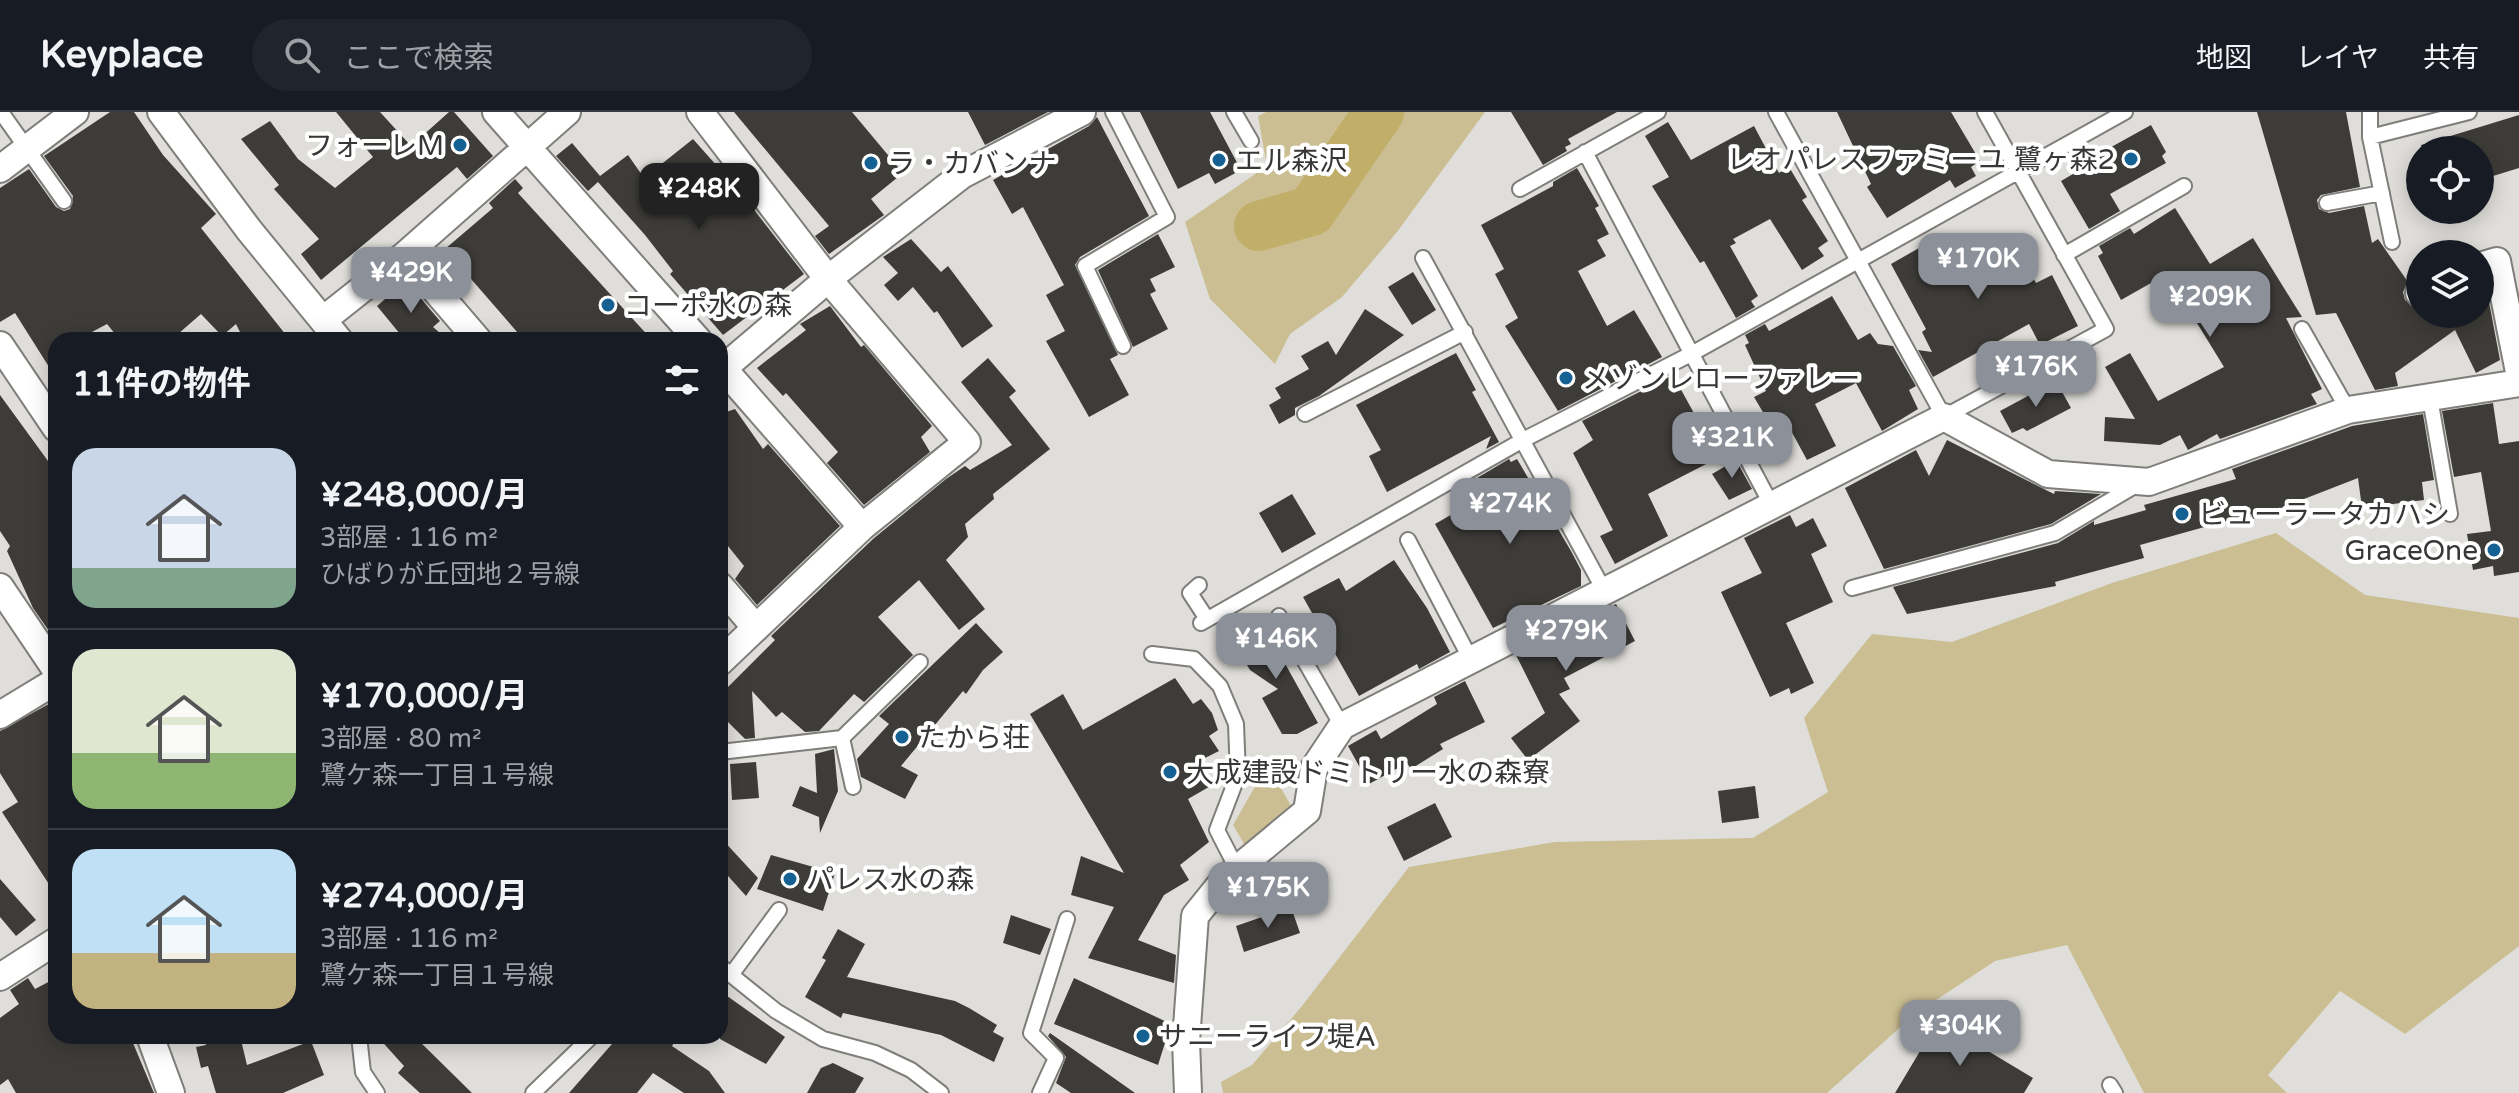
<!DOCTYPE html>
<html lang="ja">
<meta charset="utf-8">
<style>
:root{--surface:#171b24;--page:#20242c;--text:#f1f3f6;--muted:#9ea1a6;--line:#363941;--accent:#8c9099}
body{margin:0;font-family:"Varela Round","Noto Sans JP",sans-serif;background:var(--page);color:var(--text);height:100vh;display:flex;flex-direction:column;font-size:30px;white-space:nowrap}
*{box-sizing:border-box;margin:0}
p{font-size:26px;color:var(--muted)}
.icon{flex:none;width:44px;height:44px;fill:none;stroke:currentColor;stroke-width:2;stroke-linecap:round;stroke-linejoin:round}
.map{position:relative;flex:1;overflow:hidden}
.panel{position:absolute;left:48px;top:220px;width:680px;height:712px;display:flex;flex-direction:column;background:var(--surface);border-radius:24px;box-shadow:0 4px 20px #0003}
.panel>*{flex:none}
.buttons{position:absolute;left:2406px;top:24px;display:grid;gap:16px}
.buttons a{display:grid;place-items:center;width:88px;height:88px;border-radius:50%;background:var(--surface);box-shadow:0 4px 20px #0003;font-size:40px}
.price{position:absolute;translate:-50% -68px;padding:0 18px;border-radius:16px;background:var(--accent);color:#fff;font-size:26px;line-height:52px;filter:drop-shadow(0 2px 4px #0008)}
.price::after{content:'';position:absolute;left:50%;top:48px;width:24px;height:18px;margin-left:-12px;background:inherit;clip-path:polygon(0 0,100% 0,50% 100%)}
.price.selected{background:#222;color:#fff}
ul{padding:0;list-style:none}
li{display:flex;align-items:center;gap:24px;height:200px;padding:0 24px}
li+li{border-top:2px solid var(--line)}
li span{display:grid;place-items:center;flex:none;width:224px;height:160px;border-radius:24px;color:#555}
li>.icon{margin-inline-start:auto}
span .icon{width:96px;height:96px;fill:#fffc;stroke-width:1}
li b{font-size:34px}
h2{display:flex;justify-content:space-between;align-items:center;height:96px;padding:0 24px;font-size:34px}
header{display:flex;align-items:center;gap:48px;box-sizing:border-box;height:112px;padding:0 40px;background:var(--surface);border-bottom:2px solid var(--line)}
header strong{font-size:38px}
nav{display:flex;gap:44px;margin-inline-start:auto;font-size:28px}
.search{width:560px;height:72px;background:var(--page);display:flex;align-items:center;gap:20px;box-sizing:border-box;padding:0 28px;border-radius:44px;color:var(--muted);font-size:30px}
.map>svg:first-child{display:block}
.green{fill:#cabe92}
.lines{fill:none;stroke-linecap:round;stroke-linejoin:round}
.river{stroke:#c1ae68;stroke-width:50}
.building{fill:#3d3c39}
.lane-casing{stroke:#7f7e7b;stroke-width:18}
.street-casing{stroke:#7f7e7b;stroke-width:30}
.lane{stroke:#fff;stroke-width:14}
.street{stroke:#fff;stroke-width:26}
.poi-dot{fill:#156194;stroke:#fff;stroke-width:3}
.labels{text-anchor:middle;stroke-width:8;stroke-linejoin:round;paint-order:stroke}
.poi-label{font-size:28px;fill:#383736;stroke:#fff;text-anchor:start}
</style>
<header>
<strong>Keyplace</strong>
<div class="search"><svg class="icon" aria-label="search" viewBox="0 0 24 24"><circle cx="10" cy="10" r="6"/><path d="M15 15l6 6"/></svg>ここで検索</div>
<nav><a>地図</a><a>レイヤ</a><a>共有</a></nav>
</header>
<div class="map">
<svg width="2519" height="981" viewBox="0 0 2519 981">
<rect width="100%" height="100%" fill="#dfdeda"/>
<path class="green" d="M1266 0H1353L1291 86 1253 98 1260 135 1327 116 1404 0H1485L1397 120 1342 185 1290 222 1275 252 1210 187 1185 110 1267 54 1258 4Z
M2276 421 2365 483 2519 506V834L2405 922 2340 879 2268 963 2287 981H2144L2067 833 1995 849 1915 902 1827 981H1223L1221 970 1252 953 1302 894 1409 755 1555 730 1753 726 1828 680 1804 606 1872 522 1952 530 2112 471Z
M1268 652 1291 694 1247 737 1233 713Z"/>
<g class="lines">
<path class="river" d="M1259 114 1311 99 1379 0"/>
</g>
<path class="building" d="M110 0H134L163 43 216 102 201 116 290 228H244L236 212 222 224 201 202 171 228H120L107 212 77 228H56V266L15 201 0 210V76L29 57 56 95 64 99 70 97 73 84 44 44Z
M336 0H380L411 34 449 0H454L493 44 467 67 457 55 321 168 301 142 319 127 274 77 279 73 241 27 270 9 298 47 335 76 373 45Z
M734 0H852L903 61 871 87 884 103 829 142 815 124 829 114Z
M968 0H1048L985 33Z
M1140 0H1210L1241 58 1215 72 1209 61 1178 77Z
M1511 0H1617L1568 27 1571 32 1565 35 1567 39 1543 53Z
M1837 0H1951L1980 49 1971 55 1976 64 1955 76 1950 68 1887 106 1867 75 1871 72Z
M2257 0H2346L2360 75 2321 83 2317 88 2319 97 2329 101 2364 94 2372 131 2378 127 2408 170 2403 180 2405 188 2420 197V202H2480V170L2485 169 2500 248 2476 261 2455 218 2395 261 2398 274 2375 278 2336 201 2316 203Z
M2519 3V56L2480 68V38H2422L2421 33Z
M1097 5 1149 104 1080 145 1075 153 1118 243 1110 247 1129 283 1089 305 1046 229 1065 219 1046 183 1064 173 1023 95 1012 102 993 68 1089 14Z
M1668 10 1691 48 1754 14 1779 61 1789 55 1807 85 1802 88 1828 129 1818 136 1824 144 1802 158 1770 107 1733 127 1736 131 1730 134 1758 184 1751 189 1755 195 1736 206 1704 149 1700 151 1652 74 1669 65 1645 24Z
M2151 13 2166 40 2162 44 2166 51 2110 82 2120 99 2089 117 2061 69 2097 48 2095 44Z
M693 27 741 81 804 162 723 223 670 162 673 159 645 123 598 70 588 79 556 44 572 31 600 64 628 43 644 66Z
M1577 56 1599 94 1595 96 1609 122 1597 128 1606 144 1578 159 1607 214 1634 198 1662 245 1558 299 1505 214 1518 206 1495 162 1504 157 1481 113 1553 74V70Z
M515 67 523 76 518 81 652 228H524L465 160 451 172 431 149 493 96 489 91Z
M2175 96 2210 152 2253 126 2302 205 2286 206 2322 277 2311 282 2317 292 2220 327 2217 322 2188 338 2180 323 2160 333 2104 329 2105 305 2135 307 2105 255 2130 241 2158 289 2224 255 2167 162 2121 188 2098 144 2103 141 2099 134 2130 116 2134 122Z
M1158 122 1175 155 1150 167 1156 179 1150 182 1168 217 1133 235 1098 158Z
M2009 123 2036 171 2052 163 2078 214 2040 233 2029 212 1933 265 1918 238 1932 240 1922 220 1926 217 1891 152 1940 124 1956 153Z
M911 127 941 160 948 154 993 214 962 236 937 199 934 201 913 175 898 189 884 173 898 161 883 145Z
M1413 160 1436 198 1412 213 1388 175Z
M406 169 440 209 433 215 448 228H405L377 194Z
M1832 184 1858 228 1870 221 1878 232 1893 234 1916 274 1909 278 1918 297 1882 319 1856 271 1815 292 1836 334 1807 348 1789 315 1777 324 1754 285 1766 279 1745 233 1749 231 1745 223 1765 212 1769 219Z
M830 194 861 235 864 233 932 314 921 325 930 340 864 393 827 351 838 340 786 281 783 284 757 256 806 218 800 212Z
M1365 197 1404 223 1319 284 1295 296V303L1279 312 1269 293 1281 286 1275 276 1309 257 1301 244 1328 229 1336 243Z
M1456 241 1476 278 1472 280 1499 330 1486 337 1491 324 1387 380 1369 344 1381 338 1356 293Z
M988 246 1016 279 1009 285 1050 337 993 382 994 387 965 412 968 425 946 448 985 497 959 518 919 468 878 505 913 543 864 590 854 582 819 619 805 620 782 600 776 605 752 579 755 626 745 627 720 602V583L775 528 771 524 873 427 946 367 965 354 970 358 1012 333 961 270Z
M1673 263 1701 314 1695 317 1712 349 1648 382 1668 424 1615 452 1600 424 1613 418 1573 341 1593 328 1582 309Z
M2056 269 2071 296 2027 319 2023 316 2012 321 2000 299Z
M0 283 56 360V529L33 496 7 439 10 434 0 419Z
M2493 291 2499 332 2519 329V460L2494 464 2493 454 2473 458 2467 422 2491 419 2481 360 2454 365 2442 299Z
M735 297 763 337 768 332 840 414 757 493 735 467 744 454 720 424V302Z
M2423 302 2434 368 2422 370 2424 388 2362 396 2358 366 2253 407 2251 402 2140 433 2144 446 2055 470 2056 474 1907 502 1893 475 2058 431 2094 409V413L2146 398 2144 393 2236 367 2232 357 2352 314Z
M1947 328 2054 382 2055 379 2101 382 2051 412 1884 457 1845 376 1916 338 1929 364Z
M1509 347 1511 350 1517 347 1571 439 1581 458V474L1493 516 1435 412 1468 393 1477 366Z
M1736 348 1752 377 1729 388 1712 362Z
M1292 382 1316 422 1282 441 1259 401Z
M1790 403 1796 415 1813 406 1827 434 1811 442 1833 490 1786 511 1814 571 1791 582 1789 576 1770 585 1721 480 1762 461 1744 426Z
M1394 448 1427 496 1450 540 1419 557 1417 552 1359 584 1303 485 1339 466 1346 479Z
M1616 492 1635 529 1564 566 1570 577 1559 582 1580 609 1528 648 1511 626 1545 601 1516 543Z
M1262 510 1318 611 1297 622H1282L1262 586 1278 577 1250 558 1232 528Z
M976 511 1003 540 983 558 966 582 963 579 901 654 918 663 905 687 861 665 857 647 889 612 879 604Z
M1175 566 1193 592 1201 587 1212 601 1218 618 1209 624 1219 639 1201 648 1214 672 1188 687 1209 730 1180 753 1189 768 1164 783 1138 828 1176 843 1174 871 1088 846 1114 795 1071 783 1081 744 1124 761 1030 602 1063 582 1083 618Z
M1465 569 1485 610 1440 632 1443 637 1411 657 1407 651 1369 672 1348 634 1376 618 1381 627 1437 592 1434 585Z
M56 588V783L2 700 18 690 0 661V619Z
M834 637 838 679 820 721 819 705 792 694 800 674 817 681 815 642Z
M756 650 759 686 732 688 730 652Z
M1755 674 1759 706 1722 711 1718 679Z
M1435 691 1452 725 1404 749 1387 715Z
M720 725 758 766 746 784 720 755Z
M771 743 835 761 823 799 757 777Z
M0 767 36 808 16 824 0 805Z
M1291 795 1300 821 1244 840 1236 814Z
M1011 803 1051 817 1040 843 1003 831Z
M838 817 865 832 847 865 955 889 969 896 997 913 993 920 1004 926 994 950 941 923 843 901 841 906 805 885 826 848 822 846Z
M28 866 35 877 56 866V924H130L154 981H16L8 967 0 973V906L19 892 10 878Z
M1074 866 1171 912 1158 953 1054 912Z
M720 879 785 925 766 952 720 927Z
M1938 909 2033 966 2024 981H1895Z
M1050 921 1135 981H1071L1056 971 1066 945 1048 924Z
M204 924H240L247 953 311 929 324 963 283 981H216L208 954 201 956 196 935 206 933Z
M377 924H414L472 981H420L398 961 404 954Z
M619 924H678L672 934 709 959 725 981H684L653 961 637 981H569Z
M833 951 864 966 855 981H807L821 956Z"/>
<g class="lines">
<defs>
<path id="lane" d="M1 0 64 89
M1113 0 1167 105 1085 154 1123 234
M1234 0 1251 29
M1776 0 1944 305 2106 217 1985 0
M2370 0V25L2392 130
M2370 25 2469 0
M1585 40 1771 392
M1520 77 1658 0
M2327 91 2382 81
M2064 143 2184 74
M1423 146 1605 480
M2302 217 2348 298
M2430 286 2450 402
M1305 302 1465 220
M1408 428 1470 546
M1199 473 1190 481 1207 507
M1852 476 2055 421 2138 372
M1279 504 1342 614
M1201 511 1523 328 1693 241 2125 0
M1152 542 1194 547 1220 574 1236 612 1238 663 1217 718 1237 757
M842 626 853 675
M720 640 842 626 920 550
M720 854 776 899 823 927 875 941 911 958 941 981
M731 863 779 798
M359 924 363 960 377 981
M2110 973 2115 981
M533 981 590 926
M1040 981 1056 946 1031 921 1067 807"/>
<path id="street" d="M161 0 249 118 339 228
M496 0 698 228
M700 0 828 167 967 330 862 415 720 550
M0 57 75 0
M405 143 478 228
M2480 154 2497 149 2519 260
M2419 181H2420
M323 208 405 143 567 0
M0 233 56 316
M720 253 862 415
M720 259 828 167 962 63 1082 0
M720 474 756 516
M0 475 56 558
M0 603 56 569
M0 865 56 829
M150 924 171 981
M1188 981 1186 929 1195 804 1224 768 1307 699 1314 656 1342 614 1944 305 2048 362 2149 370 2348 298 2519 271"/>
</defs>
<use href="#lane" class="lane-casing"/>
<use href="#street" class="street-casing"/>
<use href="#lane" class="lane"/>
<use href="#street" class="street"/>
</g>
<g class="poi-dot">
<circle cx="460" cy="33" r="8"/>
<circle cx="2131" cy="47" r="8"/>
<circle cx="1219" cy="48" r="8"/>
<circle cx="871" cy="51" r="8"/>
<circle cx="608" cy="193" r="8"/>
<circle cx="1566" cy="266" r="8"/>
<circle cx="2182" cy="402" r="8"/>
<circle cx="2494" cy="438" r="8"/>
<circle cx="902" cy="625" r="8"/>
<circle cx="1170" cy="660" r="8"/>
<circle cx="790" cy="767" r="8"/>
<circle cx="1143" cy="924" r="8"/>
</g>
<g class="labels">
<g class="poi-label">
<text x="444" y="43" text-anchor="end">フォーレM</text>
<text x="2115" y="57" text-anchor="end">レオパレスファミーユ 鷺ヶ森2</text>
<text x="1235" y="58">エル森沢</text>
<text x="887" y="61">ラ・カバンナ</text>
<text x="624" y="203">コーポ水の森</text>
<text x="1582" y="276">メゾンレローファレー</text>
<text x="2198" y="412">ビューラータカハシ</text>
<text x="2478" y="448" text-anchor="end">GraceOne</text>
<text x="918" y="635">たから荘</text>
<text x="1186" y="670">大成建設ドミトリー水の森寮</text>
<text x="806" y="777">パレス水の森</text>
<text x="1159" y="934">サニーライフ堤A</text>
</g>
</g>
</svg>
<div class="buttons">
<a><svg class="icon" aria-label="locate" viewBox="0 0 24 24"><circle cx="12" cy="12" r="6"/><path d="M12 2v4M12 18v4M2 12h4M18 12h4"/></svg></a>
<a><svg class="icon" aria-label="layers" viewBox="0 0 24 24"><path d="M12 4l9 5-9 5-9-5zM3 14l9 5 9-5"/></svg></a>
</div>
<b class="price selected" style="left:699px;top:119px">¥248K</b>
<b class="price" style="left:1978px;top:189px">¥170K</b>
<b class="price" style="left:411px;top:203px">¥429K</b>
<b class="price" style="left:2210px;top:227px">¥209K</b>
<b class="price" style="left:2036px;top:297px">¥176K</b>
<b class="price" style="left:1732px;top:368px">¥321K</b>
<b class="price" style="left:1510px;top:434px">¥274K</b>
<b class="price" style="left:1566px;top:561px">¥279K</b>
<b class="price" style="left:1276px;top:569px">¥146K</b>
<b class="price" style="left:1268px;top:818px">¥175K</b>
<b class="price" style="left:1960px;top:956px">¥304K</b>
<section class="panel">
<h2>11件の物件<svg class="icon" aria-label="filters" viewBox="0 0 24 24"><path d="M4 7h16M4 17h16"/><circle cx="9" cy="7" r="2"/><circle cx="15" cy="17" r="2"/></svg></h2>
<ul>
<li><span style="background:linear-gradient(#c9d6e8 75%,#7fa58c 0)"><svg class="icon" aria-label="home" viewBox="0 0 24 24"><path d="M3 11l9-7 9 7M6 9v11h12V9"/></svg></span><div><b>¥248,000/月</b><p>3部屋 · 116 m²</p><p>ひばりが丘団地２号線</p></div></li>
<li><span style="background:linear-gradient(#dfe7d0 65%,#8fb573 0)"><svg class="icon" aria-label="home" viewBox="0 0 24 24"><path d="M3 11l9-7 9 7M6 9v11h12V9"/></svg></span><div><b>¥170,000/月</b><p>3部屋 · 80 m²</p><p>鷺ケ森一丁目１号線</p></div></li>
<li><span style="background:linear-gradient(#bfe0f5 65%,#c2b280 0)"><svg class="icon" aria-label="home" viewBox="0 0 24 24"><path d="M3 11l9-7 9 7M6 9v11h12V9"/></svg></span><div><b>¥274,000/月</b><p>3部屋 · 116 m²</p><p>鷺ケ森一丁目１号線</p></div></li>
</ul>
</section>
</div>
